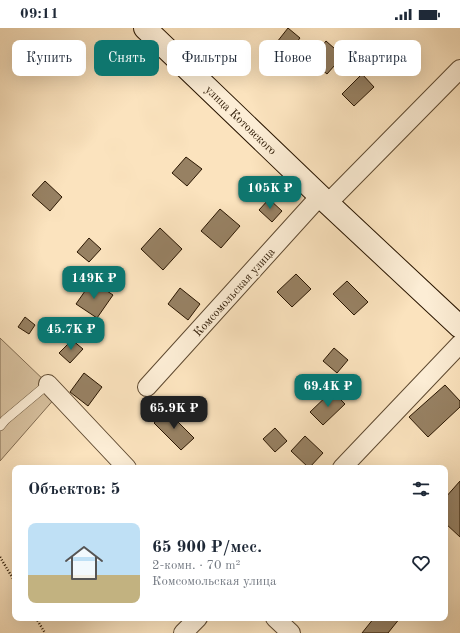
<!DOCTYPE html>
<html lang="ru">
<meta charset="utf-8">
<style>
:root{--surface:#fff;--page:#f6f6f7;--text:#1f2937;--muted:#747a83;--line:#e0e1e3;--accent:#0f766e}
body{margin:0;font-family:"Old Standard TT",serif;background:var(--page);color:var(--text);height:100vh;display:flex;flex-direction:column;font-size:15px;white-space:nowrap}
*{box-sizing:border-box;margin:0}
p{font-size:13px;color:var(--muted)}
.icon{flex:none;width:22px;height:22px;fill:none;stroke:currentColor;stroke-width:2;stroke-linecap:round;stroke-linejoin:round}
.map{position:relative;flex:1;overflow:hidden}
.side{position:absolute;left:12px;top:437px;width:436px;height:156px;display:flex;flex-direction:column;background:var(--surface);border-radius:8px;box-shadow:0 4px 16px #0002}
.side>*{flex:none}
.hud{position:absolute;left:12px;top:12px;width:436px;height:36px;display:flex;gap:8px}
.price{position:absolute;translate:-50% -34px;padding:0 9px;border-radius:8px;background:var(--accent);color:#fff;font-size:13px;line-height:26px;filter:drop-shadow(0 1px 2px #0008)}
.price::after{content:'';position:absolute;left:50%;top:24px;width:12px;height:9px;margin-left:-6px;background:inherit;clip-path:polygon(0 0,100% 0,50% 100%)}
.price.current{background:#222;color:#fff}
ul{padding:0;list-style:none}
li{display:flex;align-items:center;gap:12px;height:100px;padding:0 16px}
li+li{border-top:1px solid var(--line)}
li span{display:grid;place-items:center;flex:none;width:112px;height:80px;border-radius:8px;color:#555}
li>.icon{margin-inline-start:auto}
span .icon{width:48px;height:48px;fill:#fffc;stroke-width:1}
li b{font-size:17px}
h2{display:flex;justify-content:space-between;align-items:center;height:48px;padding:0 16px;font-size:17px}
.tag{padding:0 14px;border-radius:8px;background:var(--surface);box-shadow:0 4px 16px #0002;font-size:14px;line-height:36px}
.tag.current{background:var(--accent);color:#fff}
.status{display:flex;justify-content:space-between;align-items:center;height:28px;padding:0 20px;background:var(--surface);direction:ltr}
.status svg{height:11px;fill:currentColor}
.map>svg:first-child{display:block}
.green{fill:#d7c09e;stroke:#806b50}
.building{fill:#978163;stroke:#2a1601}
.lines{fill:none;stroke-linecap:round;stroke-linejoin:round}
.service-casing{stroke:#5e4930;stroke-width:10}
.minor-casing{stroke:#5e4930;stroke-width:20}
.secondary-casing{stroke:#2a1601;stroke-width:24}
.path{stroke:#2a1601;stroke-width:2.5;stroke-dasharray:1 2;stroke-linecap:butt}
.service{stroke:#fcedd5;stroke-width:9}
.minor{stroke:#fcedd5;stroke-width:18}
.secondary{stroke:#fcedd5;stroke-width:22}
.labels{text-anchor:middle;stroke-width:4;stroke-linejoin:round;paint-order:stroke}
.street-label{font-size:12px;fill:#2a1601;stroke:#fcedd5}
</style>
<div class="status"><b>09:11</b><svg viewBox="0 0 49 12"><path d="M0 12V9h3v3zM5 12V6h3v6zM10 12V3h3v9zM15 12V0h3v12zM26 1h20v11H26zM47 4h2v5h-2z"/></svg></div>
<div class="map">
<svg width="460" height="605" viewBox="0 0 460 605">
<rect width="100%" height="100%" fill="#fbe3be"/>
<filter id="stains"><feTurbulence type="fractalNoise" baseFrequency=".005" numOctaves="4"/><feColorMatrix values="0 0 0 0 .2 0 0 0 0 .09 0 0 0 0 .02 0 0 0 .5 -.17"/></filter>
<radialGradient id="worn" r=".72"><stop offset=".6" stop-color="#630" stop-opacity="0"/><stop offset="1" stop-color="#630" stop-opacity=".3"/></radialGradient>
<path class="green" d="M0 310 48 356 56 369 0 433Z"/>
<path class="building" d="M288 0 300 10 289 24 277 14Z
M326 13 343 28 327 46 310 32Z
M362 46 374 59 354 78 342 66Z
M186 129 202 141 187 158 172 145Z
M45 153 62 169 50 183 32 167Z
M269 171 282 183 272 194 259 182Z
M220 181 240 198 221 220 201 203Z
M160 200 182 221 163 242 141 221Z
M89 210 101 221 89 234 77 224Z
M296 246 311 261 292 279 277 264Z
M92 253 113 267 97 290 76 276Z
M347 253 368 274 354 287 333 266Z
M180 260 200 276 188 292 168 276Z
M25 289 35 297 29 306 18 299Z
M72 312 83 321 70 335 59 325Z
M334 320 348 332 337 345 323 333Z
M84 345 102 359 88 378 70 364Z
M445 357 460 373V379L428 409 409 389Z
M332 363 345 376 323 397 310 384Z
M167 383 194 410 181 422 154 395Z
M275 400 287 413 275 424 263 411Z
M305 408 323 425 309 440 291 423Z
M460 453V509L445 495V470Z
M374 590H400L388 605H362Z"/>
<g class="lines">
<defs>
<path id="service" d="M0 398 5 392 48 356"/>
<path id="minor" d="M328 175 460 41
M48 356 127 440
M147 359 320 168
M342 440 460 316
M275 590 291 605
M183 605 198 590"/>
<path id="secondary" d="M145 0 320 168 460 299"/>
</defs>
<use href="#service" class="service-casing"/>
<use href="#minor" class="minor-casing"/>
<use href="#secondary" class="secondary-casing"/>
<path class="path" d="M0 529 15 554
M36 590 45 605"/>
<use href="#service" class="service"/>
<use href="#minor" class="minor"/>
<use href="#secondary" class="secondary"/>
</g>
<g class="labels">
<g class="street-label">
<text transform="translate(241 92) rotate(44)" y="4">улица Котовского</text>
<text transform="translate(234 264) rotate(-48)" y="4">Комсомольская улица</text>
</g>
</g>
<rect width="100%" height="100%" filter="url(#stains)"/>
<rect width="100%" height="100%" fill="url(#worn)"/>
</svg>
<b class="price" style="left:270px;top:182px">105K ₽</b>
<b class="price" style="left:94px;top:272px">149K ₽</b>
<b class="price" style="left:71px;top:323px">45.7K ₽</b>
<b class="price" style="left:328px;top:380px">69.4K ₽</b>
<b class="price current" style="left:174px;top:402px">65.9K ₽</b>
<div class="hud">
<a class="tag">Купить</a>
<a class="tag current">Снять</a>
<a class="tag">Фильтры</a>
<a class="tag">Новое</a>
<a class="tag">Квартира</a>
</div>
<section class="side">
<h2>Объектов: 5<svg class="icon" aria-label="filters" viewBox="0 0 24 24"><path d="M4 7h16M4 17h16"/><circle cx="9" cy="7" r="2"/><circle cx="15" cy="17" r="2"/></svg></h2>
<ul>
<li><span style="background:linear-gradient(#bfe0f5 65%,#c2b280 0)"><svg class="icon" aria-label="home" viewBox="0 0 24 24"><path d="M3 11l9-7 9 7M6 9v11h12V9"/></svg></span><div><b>65 900 ₽/мес.</b><p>2-комн. · 70 m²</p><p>Комсомольская улица</p></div><svg class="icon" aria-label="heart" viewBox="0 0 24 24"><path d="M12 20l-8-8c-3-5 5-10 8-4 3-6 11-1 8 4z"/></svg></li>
</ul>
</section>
</div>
